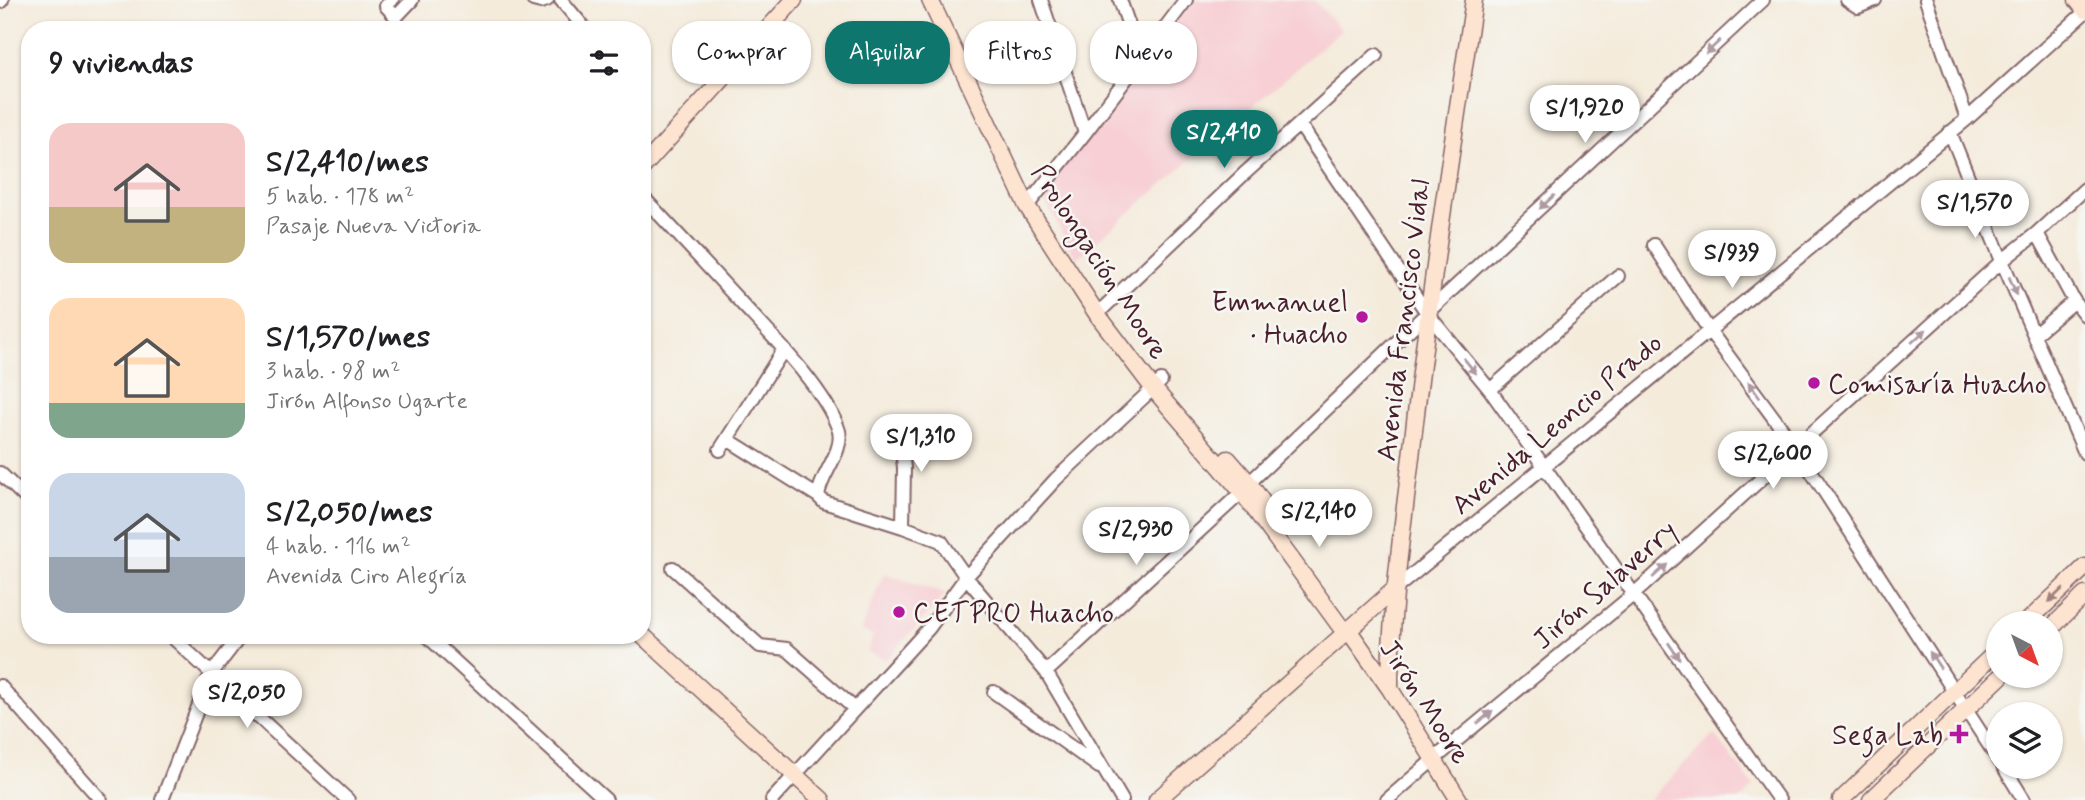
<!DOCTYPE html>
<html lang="es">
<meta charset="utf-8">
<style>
:root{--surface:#fff;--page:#f2f2f2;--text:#202124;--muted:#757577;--accent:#0f766e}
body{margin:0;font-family:Mynerve,sans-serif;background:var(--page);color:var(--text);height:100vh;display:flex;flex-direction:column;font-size:26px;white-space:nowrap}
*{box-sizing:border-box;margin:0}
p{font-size:23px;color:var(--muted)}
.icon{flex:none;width:38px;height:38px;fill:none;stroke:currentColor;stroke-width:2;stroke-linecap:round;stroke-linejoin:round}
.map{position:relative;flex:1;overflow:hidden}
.details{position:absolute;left:21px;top:21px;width:630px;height:623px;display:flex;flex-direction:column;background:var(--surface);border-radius:28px;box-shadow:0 2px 5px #0004}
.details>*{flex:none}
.guide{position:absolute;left:672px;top:21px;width:665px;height:63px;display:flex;gap:14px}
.needle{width:46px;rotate:139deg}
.fabs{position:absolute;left:1986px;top:611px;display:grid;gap:14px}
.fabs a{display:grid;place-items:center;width:77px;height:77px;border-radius:50%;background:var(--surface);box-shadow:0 2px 5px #0004;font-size:35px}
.price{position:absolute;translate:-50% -60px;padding:0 16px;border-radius:24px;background:#fff;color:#222;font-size:23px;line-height:46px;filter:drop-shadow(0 2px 4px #0008)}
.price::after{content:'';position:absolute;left:50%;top:42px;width:21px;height:16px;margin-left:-10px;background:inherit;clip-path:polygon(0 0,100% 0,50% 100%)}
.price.active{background:var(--accent);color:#fff}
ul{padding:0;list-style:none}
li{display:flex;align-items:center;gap:21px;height:175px;padding:0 28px}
li span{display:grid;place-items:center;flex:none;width:196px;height:140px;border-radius:21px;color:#555}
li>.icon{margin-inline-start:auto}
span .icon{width:84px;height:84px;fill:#fffc;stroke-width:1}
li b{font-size:30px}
h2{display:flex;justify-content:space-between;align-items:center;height:84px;padding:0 28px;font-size:30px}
.tag{padding:0 24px;border-radius:28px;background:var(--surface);box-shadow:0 2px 5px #0004;font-size:24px;line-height:63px}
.tag.active{background:var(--accent);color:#fff}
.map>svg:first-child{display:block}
.built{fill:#f7cfd4}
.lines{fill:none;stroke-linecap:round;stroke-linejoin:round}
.street-casing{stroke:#866669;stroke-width:16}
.secondary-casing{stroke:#866669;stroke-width:19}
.street{stroke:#fff;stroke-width:12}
.secondary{stroke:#fde4d1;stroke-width:16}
.oneway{fill:#ae9aa0}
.oneway2{fill:#a4827e}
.poi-dot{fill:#b5179e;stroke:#f6f6f2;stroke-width:2.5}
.labels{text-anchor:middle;stroke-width:5;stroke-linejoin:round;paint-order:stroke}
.street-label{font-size:28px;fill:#4a1f2b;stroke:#f6f6f2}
.poi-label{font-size:28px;fill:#4a1f2b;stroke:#f6f6f2;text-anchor:end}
</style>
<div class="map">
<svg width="2085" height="800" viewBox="0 0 2085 800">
<rect width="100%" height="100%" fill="#f6f6f2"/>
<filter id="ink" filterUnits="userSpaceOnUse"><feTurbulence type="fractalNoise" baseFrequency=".0143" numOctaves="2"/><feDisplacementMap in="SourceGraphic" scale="14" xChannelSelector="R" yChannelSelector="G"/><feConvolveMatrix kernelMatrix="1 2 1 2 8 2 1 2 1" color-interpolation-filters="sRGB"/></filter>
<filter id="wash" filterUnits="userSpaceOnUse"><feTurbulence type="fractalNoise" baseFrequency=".00686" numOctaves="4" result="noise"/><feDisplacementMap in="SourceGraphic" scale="28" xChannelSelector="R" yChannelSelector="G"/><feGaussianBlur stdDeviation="1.57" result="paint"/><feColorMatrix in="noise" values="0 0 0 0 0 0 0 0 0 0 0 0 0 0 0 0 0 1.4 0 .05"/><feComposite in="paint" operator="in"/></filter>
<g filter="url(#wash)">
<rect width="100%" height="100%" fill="#f4ebdb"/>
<path class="built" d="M1193 0H1314L1341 30 1076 259 1041 193Z
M884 573 946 594 886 660 867 652 873 636 861 630Z
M1714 734 1754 786 1740 800H1649Z"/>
</g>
<g filter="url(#ink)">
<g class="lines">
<defs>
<path id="street" d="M392 0 386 6 396 17 412 0
M533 0 541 2 547 0
M561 0 582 25V30
M1041 0 1085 133
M1120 0 1141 60
M1847 0 1858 7 1875 0
M1926 0 1967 119
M0 2 2 0
M1300 125 1427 313 1490 390 1779 800
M1950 132 2002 261 2085 453
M642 196C677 233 711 270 745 307 773 337 827 392 839 431 844 452 820 475 818 496L824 502 903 527 941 541 966 577 1046 672 1122 800
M1027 206 1085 133 1186 0
M2037 233 2074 301 2085 315
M1654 245 1709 330 1796 448 1998 759
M1097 314 1244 174 1376 55
M2034 335 2074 301
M1490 390 1618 276
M899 424 904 468 903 527
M727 439 818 496
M720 450 784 349
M0 473 30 502
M673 568 760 646 787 649 855 709
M1395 589 1967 119 2085 12
M170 635 348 800
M426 635 606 800
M1046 672 1242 492 1249 483 1427 313 1763 0
M0 686 101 800
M994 692 1099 767
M2003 766 2024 800
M162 800 211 674 241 635
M772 800 929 628 966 577 1056 479 1161 381
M1387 800 1433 760 1634 594 2002 261 2037 233 2085 189"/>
<path id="secondary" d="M930 0 1027 206 1097 314 1153 388 1242 492 1340 626 1349 631 1390 689 1459 800
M2077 0 2085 10
M642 168 794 0
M1228 459 1249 483 1268 510
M2026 623 2085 567
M2051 628 2085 595
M642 635 822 800
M1390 689C1390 612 1402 534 1411 457 1428 304 1451 152 1474 0
M1157 800 1395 589
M1841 800 1998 650
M1871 800 2001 676"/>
</defs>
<use href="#street" class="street-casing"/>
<use href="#secondary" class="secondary-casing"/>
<use href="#street" class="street"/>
<use href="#secondary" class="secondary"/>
</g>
<defs><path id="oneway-solid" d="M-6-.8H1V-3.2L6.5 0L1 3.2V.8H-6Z" transform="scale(1.75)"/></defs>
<g class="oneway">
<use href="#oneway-solid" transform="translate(1713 47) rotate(137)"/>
<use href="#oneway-solid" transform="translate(1547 202) rotate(137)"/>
<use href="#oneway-solid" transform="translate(2013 286) rotate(67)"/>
<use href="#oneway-solid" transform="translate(1919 336) rotate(-42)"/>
<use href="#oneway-solid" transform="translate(1470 366) rotate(51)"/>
<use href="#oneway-solid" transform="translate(1754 390) rotate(-126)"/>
<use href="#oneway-solid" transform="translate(1660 571) rotate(-42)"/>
<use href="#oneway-solid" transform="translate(1674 651) rotate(55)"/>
<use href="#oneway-solid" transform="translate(1935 660) rotate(-123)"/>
<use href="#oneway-solid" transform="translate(1485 717) rotate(-40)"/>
</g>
<use class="oneway2" href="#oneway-solid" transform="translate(2056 595) rotate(136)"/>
</g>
<g class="poi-dot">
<circle cx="1362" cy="317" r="7"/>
<circle cx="1814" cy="383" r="7"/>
<circle cx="899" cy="612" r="7"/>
<path d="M1955.5 723.5h7v7h7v7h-7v7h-7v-7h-7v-7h7z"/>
</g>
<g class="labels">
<g class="street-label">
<text transform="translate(1101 261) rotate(57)" y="10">Prolongación Moore</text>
<text transform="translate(1402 320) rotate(-83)" y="10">Avenida Francisco Vidal</text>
<text transform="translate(1556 423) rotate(-40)" y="10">Avenida Leoncio Prado</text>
<text transform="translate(1604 584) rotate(-41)" y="10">Jirón Salaverry</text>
<text transform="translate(1426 701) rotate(57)" y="10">Jirón Moore</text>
</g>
<g class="poi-label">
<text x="1348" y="311">Emmanuel<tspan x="1348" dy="32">· Huacho</tspan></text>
<text x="1828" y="393" text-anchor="start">Comisaría Huacho</text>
<text x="913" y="622" text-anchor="start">CETPRO Huacho</text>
<text x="1943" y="744">Sega Lab</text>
</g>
</g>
</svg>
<div class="fabs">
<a><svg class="needle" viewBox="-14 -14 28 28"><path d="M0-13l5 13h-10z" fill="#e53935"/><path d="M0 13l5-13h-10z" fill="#757577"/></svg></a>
<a><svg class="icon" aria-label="layers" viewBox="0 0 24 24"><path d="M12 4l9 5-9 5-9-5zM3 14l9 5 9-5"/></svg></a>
</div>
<b class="price" style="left:1585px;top:145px">S/1,920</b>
<b class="price active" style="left:1224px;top:170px">S/2,410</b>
<b class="price" style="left:1975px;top:240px">S/1,570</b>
<b class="price" style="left:1732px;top:290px">S/939</b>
<b class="price" style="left:921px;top:474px">S/1,310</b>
<b class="price" style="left:1773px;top:491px">S/2,600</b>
<b class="price" style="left:1319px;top:549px">S/2,140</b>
<b class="price" style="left:1136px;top:567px">S/2,930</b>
<b class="price" style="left:247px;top:730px">S/2,050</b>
<div class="guide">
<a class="tag">Comprar</a>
<a class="tag active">Alquilar</a>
<a class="tag">Filtros</a>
<a class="tag">Nuevo</a>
</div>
<section class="details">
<h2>9 viviendas<svg class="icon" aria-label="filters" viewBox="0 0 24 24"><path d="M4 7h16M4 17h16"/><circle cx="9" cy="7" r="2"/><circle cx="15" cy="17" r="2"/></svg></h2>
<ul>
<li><span style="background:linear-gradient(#f6c9c9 60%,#c2b280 0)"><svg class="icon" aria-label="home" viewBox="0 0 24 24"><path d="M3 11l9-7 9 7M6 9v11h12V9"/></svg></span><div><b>S/2,410/mes</b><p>5 hab. · 178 m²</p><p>Pasaje Nueva Victoria</p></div></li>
<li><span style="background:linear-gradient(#ffd9b3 75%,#7fa58c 0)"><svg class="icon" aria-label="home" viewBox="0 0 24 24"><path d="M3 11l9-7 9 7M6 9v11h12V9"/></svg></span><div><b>S/1,570/mes</b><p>3 hab. · 98 m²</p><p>Jirón Alfonso Ugarte</p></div></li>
<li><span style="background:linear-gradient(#c9d6e8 60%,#9aa5b1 0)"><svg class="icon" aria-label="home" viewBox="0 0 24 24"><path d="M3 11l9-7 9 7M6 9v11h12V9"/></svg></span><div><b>S/2,050/mes</b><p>4 hab. · 116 m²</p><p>Avenida Ciro Alegría</p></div></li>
</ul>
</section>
</div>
